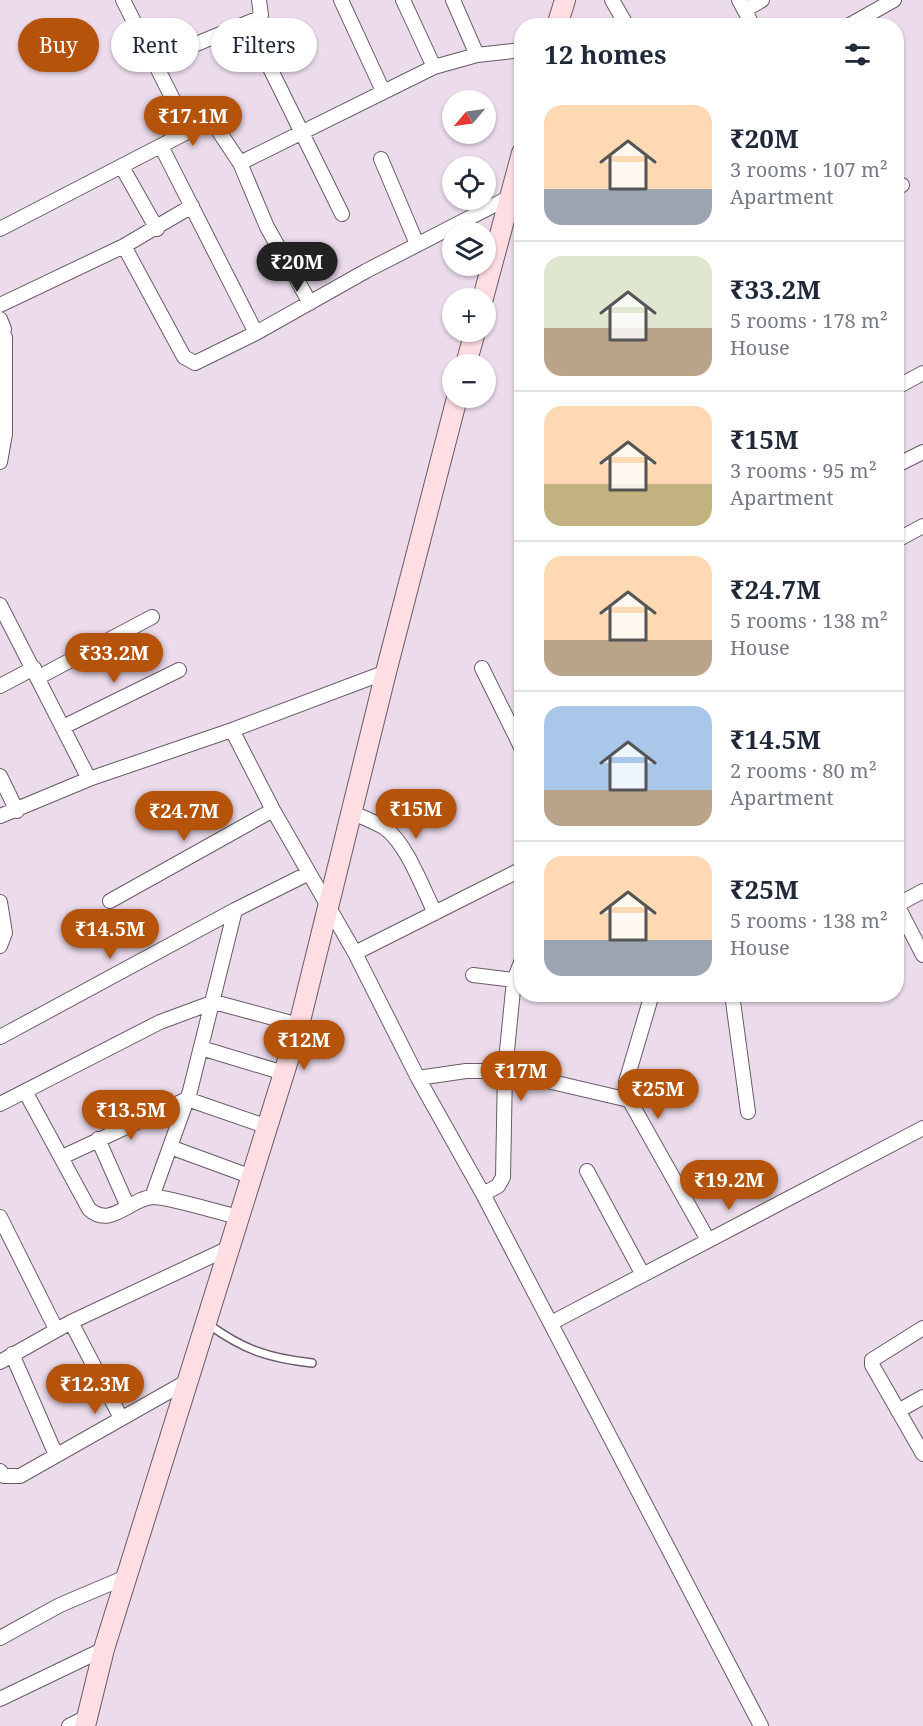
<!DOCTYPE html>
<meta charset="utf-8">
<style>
:root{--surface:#fff;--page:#f2f2f3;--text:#1f2937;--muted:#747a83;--line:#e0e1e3;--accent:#b45309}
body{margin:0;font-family:"Noto Serif",serif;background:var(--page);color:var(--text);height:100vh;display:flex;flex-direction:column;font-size:22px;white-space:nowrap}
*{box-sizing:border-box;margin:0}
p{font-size:20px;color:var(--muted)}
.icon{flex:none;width:33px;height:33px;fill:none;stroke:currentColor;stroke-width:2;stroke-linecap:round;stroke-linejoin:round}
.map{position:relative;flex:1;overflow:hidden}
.details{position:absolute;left:514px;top:18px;width:390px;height:984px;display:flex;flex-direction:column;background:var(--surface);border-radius:24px;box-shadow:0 2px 4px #0004}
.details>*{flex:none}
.top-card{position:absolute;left:18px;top:18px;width:406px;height:54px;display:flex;gap:12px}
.needle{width:39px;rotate:241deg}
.fabs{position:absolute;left:442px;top:90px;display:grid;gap:12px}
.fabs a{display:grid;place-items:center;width:54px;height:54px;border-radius:50%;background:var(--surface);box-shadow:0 2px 4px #0004;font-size:30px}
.price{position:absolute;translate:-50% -51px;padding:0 14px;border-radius:21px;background:var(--accent);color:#fff;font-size:20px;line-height:39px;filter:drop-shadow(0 2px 3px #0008)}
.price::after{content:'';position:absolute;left:50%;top:36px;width:18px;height:14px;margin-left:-9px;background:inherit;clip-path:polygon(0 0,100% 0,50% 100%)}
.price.current{background:#222;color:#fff}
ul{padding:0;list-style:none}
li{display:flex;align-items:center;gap:18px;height:150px;padding:0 30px}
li+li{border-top:2px solid var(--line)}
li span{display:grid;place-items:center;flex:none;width:168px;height:120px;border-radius:18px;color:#555}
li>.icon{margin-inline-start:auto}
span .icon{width:72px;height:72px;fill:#fffc;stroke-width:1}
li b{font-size:26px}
h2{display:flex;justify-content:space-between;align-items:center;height:72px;padding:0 30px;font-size:26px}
.tag{padding:0 21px;border-radius:27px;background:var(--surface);box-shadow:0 2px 4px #0004;font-size:21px;line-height:54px}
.tag.current{background:var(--accent);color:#fff}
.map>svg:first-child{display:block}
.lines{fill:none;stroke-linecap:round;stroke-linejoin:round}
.lane-casing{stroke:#695b68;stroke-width:10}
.street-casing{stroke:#695b68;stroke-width:16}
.secondary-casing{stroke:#695b68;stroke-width:22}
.lane{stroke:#fff;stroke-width:7}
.street{stroke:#fff;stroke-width:14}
.secondary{stroke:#fedee2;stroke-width:20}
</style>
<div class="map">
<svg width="923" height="1726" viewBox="0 0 923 1726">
<rect width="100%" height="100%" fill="#ebdbeb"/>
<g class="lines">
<defs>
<path id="lane" d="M208 1324C244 1350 268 1358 312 1363"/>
<path id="street" d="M123 0 189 131
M341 0 383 91
M403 0 434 67
M453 0 477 55
M612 0 627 26
M739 0 753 26
M745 10 762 0
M848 26 894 0
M264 56 342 214
M155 61 257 19 261 15 259 0
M161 146 256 333
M381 159 417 244
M240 163 434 67 477 55 522 50
M122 167 157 229
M897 188 902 185
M0 229 199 126 205 123 216 127 240 163 267 227 310 303
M124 246 184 357 195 363 256 333 366 271 510 197
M0 305 124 246 192 206
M0 319 4 329 1 342
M897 387 923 373
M0 462 5 434V337
M897 465 923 452
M897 540 923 526
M0 605 89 779
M482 668 522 749
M39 677 152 617
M0 686 34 668
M63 727 179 670
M232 730 273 810 355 953 418 1078 483 1194 761 1726
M0 776 17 811
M351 812C362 817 375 822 385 828 407 844 423 889 435 913
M0 816 89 779 232 730 386 672
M110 901 273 810
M0 902 5 933 0 946
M897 905 923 955
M897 905 923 891
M355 953 522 869
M473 975 514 980
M652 994 626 1082V1094L708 1240
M732 994 748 1112
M0 1037 235 910
M201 1048 284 1073
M418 1078 466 1071H505L514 980 522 960
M26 1093 89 1209C111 1229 130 1198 153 1197 170 1197 220 1213 239 1217
M0 1104 160 1022 214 1002 299 1025
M98 1139 128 1207
M170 1147 252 1177
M62 1157 187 1099 268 1127
M587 1171 643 1275
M483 1194 498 1186 503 1177 505 1071 629 1100
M152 1197 190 1091 235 910 309 873
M0 1217 56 1329
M71 1322 121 1418
M551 1323 923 1128
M923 1328 872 1360V1365L923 1454
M12 1354 56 1455
M0 1362 71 1322 231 1247
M898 1411 923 1397
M0 1471 4 1476H20L186 1382
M0 1638 60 1605 126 1577
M0 1699 104 1649
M69 1726 87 1717"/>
<path id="secondary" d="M557 26 565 0
M483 298 522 153
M466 364 475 332
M85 1726 104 1649 299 1025 386 672 457 398"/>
</defs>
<use href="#lane" class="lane-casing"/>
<use href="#street" class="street-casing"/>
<use href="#secondary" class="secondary-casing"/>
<use href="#lane" class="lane"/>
<use href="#street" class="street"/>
<use href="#secondary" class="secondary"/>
</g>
</svg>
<div class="fabs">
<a><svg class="needle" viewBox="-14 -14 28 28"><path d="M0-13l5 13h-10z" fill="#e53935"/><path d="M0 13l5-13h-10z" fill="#747a83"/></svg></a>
<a><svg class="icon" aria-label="locate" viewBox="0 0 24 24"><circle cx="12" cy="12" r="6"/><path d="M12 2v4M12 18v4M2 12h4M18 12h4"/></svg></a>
<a><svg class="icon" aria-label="layers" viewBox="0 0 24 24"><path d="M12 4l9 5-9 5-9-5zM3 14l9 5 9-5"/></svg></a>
<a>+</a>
<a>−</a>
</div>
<b class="price" style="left:193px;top:147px">₹17.1M</b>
<b class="price current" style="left:297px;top:293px">₹20M</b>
<b class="price" style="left:114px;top:684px">₹33.2M</b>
<b class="price" style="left:416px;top:840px">₹15M</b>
<b class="price" style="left:184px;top:842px">₹24.7M</b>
<b class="price" style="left:110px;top:960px">₹14.5M</b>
<b class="price" style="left:304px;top:1071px">₹12M</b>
<b class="price" style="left:521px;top:1102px">₹17M</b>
<b class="price" style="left:658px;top:1120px">₹25M</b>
<b class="price" style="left:131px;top:1141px">₹13.5M</b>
<b class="price" style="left:729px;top:1211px">₹19.2M</b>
<b class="price" style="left:95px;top:1415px">₹12.3M</b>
<div class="top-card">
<a class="tag current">Buy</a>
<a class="tag">Rent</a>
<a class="tag">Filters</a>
</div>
<section class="details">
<h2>12 homes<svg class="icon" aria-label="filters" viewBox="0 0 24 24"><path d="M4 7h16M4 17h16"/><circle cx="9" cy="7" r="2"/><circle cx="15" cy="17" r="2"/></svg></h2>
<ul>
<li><span style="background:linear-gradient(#ffd9b3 70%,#9aa5b1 0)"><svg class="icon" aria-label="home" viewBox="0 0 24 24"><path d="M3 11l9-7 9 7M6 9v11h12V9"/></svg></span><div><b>₹20M</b><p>3 rooms · 107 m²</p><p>Apartment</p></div></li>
<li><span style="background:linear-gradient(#dfe7d0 60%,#b9a48a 0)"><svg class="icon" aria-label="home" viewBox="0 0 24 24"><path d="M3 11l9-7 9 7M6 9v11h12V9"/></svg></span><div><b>₹33.2M</b><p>5 rooms · 178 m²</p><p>House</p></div></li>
<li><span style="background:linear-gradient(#ffd9b3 65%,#c2b280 0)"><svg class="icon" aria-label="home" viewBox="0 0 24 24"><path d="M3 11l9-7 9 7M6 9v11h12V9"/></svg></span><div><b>₹15M</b><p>3 rooms · 95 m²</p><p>Apartment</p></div></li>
<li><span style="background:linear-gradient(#ffd9b3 70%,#b9a48a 0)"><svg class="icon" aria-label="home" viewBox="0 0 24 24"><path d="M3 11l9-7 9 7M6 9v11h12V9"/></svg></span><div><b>₹24.7M</b><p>5 rooms · 138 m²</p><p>House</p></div></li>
<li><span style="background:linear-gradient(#a9c7e8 70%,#b9a48a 0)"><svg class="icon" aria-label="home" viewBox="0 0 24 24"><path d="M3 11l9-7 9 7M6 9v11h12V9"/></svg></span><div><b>₹14.5M</b><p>2 rooms · 80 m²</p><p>Apartment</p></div></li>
<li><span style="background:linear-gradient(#ffd9b3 70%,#9aa5b1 0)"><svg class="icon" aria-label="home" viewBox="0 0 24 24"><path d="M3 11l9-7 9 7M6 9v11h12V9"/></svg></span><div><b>₹25M</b><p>5 rooms · 138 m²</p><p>House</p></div></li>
</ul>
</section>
</div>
